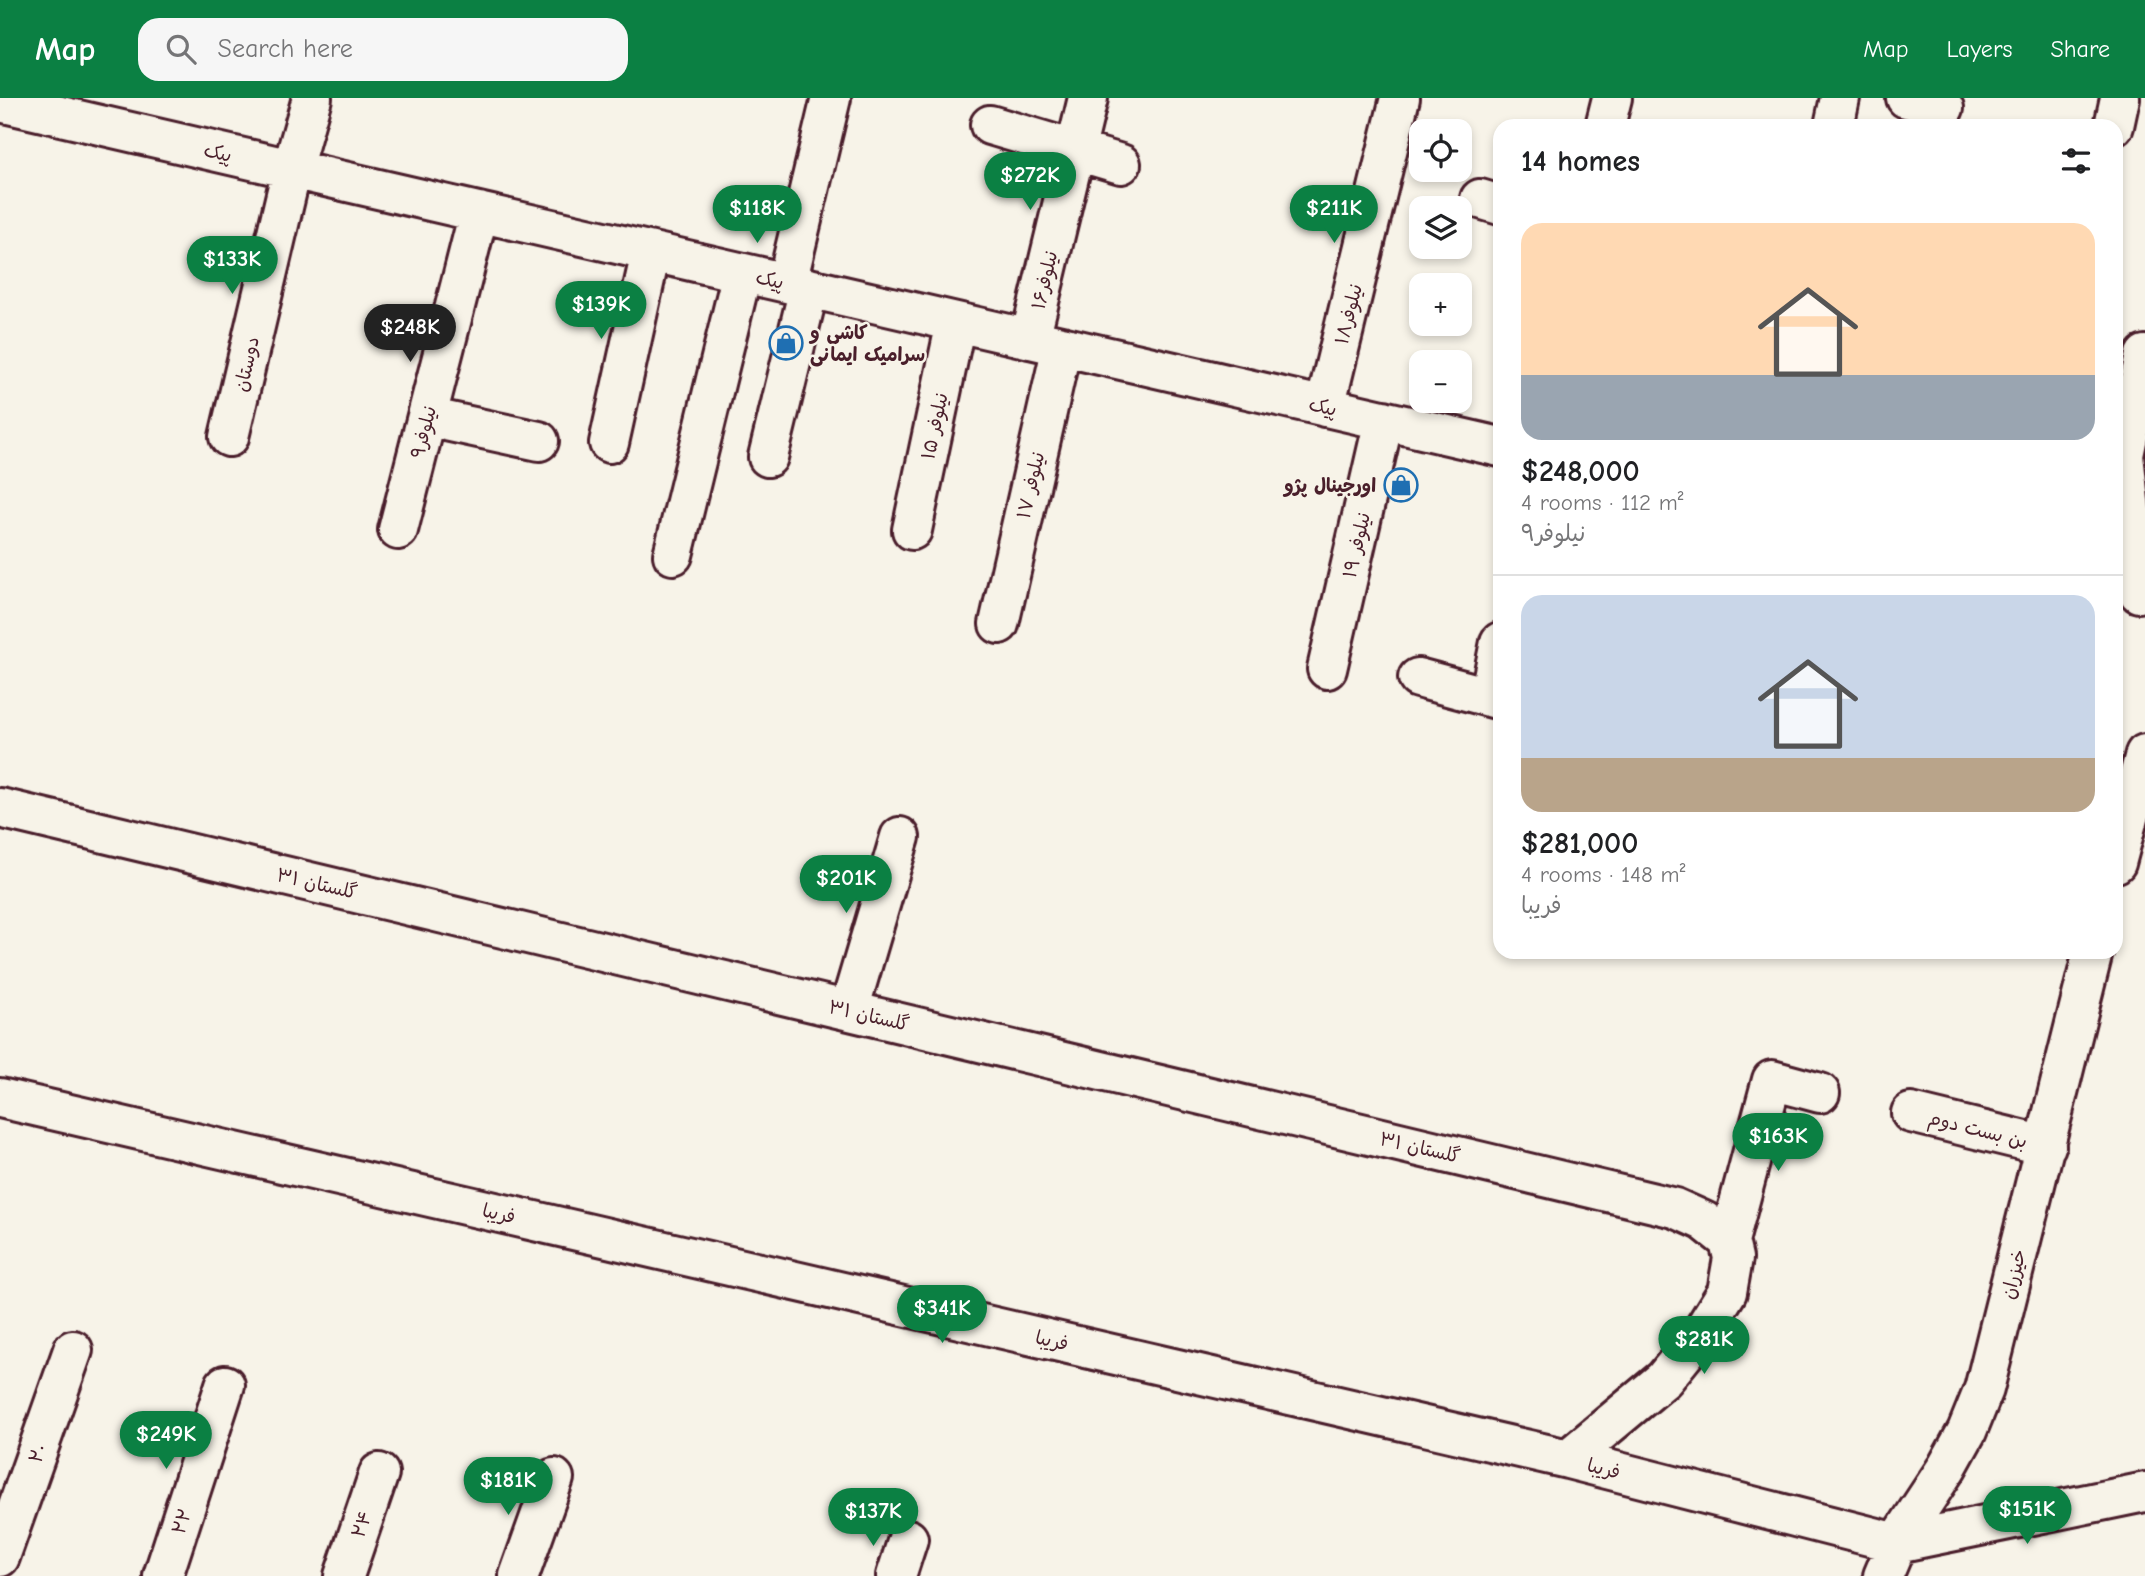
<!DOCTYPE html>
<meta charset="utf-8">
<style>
:root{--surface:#fff;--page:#f6f6f6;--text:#202124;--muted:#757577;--line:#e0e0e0;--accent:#0b8043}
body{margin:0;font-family:"Comic Neue","Playpen Sans Arabic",sans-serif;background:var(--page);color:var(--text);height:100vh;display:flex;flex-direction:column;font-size:26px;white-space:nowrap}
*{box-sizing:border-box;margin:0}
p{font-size:23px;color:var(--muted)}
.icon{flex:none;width:38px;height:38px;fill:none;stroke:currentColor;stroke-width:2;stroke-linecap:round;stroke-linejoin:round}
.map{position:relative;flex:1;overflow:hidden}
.details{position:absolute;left:1493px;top:21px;width:630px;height:840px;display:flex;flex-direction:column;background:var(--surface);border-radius:21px;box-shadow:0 4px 10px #0003}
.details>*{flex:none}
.buttons{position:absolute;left:1409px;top:21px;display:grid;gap:14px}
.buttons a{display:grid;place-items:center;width:63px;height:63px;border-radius:14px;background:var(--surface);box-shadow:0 4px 10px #0003;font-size:35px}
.price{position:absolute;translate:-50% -60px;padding:0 16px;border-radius:24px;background:var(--accent);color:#fff;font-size:23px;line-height:46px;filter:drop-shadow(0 2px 4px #0008)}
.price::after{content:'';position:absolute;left:50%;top:42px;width:21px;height:16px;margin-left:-10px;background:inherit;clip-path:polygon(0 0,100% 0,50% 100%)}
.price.active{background:#222;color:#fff}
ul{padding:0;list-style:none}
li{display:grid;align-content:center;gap:14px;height:371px;padding:0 28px}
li+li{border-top:2px solid var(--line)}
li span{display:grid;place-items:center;height:217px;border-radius:21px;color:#555}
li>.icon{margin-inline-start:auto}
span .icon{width:126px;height:126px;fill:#fffc;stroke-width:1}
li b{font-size:30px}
h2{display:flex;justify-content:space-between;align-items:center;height:84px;padding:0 28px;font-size:30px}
header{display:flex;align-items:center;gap:42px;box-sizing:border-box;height:98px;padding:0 35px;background:var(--accent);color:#fff}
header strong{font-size:33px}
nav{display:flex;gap:38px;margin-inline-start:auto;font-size:24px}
.search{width:490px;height:63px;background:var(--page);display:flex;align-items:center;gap:18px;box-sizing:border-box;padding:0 24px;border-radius:21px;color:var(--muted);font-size:26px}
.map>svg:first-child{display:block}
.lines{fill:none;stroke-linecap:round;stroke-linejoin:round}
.minor-casing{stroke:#4a1f2b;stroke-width:44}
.minor{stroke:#f7f3e8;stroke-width:38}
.labels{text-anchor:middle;stroke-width:5;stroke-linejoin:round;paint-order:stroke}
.street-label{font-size:19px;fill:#4a1f2b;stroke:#f7f3e8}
.poi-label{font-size:19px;font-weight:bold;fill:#4a1f2b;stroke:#f7f3e8;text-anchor:start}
</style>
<header>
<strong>Map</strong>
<div class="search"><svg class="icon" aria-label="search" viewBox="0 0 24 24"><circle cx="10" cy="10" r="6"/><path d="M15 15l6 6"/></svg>Search here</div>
<nav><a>Map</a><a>Layers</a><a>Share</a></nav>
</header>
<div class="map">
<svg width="2145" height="1478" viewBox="0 0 2145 1478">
<rect width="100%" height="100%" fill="#f7f3e8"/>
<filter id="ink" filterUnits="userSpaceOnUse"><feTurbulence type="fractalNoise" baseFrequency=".0143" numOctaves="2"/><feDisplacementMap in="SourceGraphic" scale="14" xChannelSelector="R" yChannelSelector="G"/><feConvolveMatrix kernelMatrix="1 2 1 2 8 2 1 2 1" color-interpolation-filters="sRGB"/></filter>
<g filter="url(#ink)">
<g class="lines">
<defs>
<path id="minor" d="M1906 0 1944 10
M0 4 1500 349
M990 27 1121 66
M1605 28 1612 0
M1834 28 1840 0
M2114 28 2120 0
M1480 101 1500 107
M787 185 831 0
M1030 241 1088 0
M1325 309 1400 0
M427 319 539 343
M229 339 292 71 312 0
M609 345 651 154
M768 359 809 190
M398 432 479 114
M912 432 956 224
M673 457 742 175
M2139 495 2124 357 2145 257
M999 526 1062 248
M1327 571 1384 322
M1418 580 1500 602
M1489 599 1500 544
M0 710 1675 1110 1704 1123 1729 1143
M2116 765 2145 656
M849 912 900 739
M0 1000 1568 1361 1897 1445 2145 1394
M1911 1015 2046 1048
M1568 1361 1664 1281 1702 1234 1727 1194 1733 1160 1729 1143 1772 982 1820 995
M0 1459 73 1252
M163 1478 225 1287
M344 1478 379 1375
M519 1478 554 1380
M896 1478 908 1441
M1883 1478 1897 1445 1947 1369 1967 1333 1984 1291 2093 854"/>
</defs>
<use href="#minor" class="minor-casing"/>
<use href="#minor" class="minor"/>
</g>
</g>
<defs>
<symbol id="shop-ring" viewBox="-11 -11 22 22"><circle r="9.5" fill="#f7f3e8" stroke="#1f6fb2" stroke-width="1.5"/><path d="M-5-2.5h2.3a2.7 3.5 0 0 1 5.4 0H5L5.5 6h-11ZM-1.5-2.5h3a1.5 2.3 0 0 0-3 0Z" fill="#1f6fb2"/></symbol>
</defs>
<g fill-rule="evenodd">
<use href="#shop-ring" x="767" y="226" width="38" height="38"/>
<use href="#shop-ring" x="1382" y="368" width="38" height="38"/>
</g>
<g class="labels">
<g class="street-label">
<text transform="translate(218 54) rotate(13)" y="7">پیک</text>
<text transform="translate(770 181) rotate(13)" y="7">پیک</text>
<text transform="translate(1044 182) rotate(-77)" y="7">نیلوفر۱۶</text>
<text transform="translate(1348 216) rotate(-76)" y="7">نیلوفر۱۸</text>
<text transform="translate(246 266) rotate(-77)" y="7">دوستان</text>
<text transform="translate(1323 308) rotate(13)" y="7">پیک</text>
<text transform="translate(934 328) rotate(-78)" y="7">نیلوفر ۱۵</text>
<text transform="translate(423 334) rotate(-76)" y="7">نیلوفر۹</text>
<text transform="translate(1030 387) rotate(-77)" y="7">نیلوفر ۱۷</text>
<text transform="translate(1356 447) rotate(-77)" y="7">نیلوفر ۱۹</text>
<text transform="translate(317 785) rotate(13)" y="7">گلستان ۳۱</text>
<text transform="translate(869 917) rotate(13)" y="7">گلستان ۳۱</text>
<text transform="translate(1978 1031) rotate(14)" y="7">بن بست دوم</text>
<text transform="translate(1420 1049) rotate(13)" y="7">گلستان ۳۱</text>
<text transform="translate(499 1115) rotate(13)" y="7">فریبا</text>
<text transform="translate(2013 1176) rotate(-76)" y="7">خیزران</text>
<text transform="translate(1052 1242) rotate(13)" y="7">فریبا</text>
<text transform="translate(37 1355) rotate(-71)" y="7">۲۰</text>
<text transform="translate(1604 1370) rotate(14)" y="7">فریبا</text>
<text transform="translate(181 1423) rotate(-72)" y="7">۲۲</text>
<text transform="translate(361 1426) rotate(-71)" y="7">۲۴</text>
</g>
<g class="poi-label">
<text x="810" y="241">کاشی و<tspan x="810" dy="22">سرامیک ایمانی</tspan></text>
<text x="1376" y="394" text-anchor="end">اورجینال پژو</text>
</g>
</g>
</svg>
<div class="buttons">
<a><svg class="icon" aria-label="locate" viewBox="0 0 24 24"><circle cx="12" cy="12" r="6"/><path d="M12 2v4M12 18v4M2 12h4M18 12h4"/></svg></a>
<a><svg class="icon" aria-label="layers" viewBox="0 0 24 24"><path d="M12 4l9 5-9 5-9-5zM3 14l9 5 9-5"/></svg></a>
<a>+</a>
<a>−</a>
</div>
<b class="price" style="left:1030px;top:114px">$272K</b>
<b class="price" style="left:757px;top:147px">$118K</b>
<b class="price" style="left:1334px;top:147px">$211K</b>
<b class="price" style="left:232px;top:198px">$133K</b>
<b class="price" style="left:601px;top:243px">$139K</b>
<b class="price active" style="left:410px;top:266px">$248K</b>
<b class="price" style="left:846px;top:817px">$201K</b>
<b class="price" style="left:1778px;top:1075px">$163K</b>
<b class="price" style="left:942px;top:1247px">$341K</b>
<b class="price" style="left:1704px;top:1278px">$281K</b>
<b class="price" style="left:166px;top:1373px">$249K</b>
<b class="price" style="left:508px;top:1419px">$181K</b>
<b class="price" style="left:2027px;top:1448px">$151K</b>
<b class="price" style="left:873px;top:1450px">$137K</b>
<section class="details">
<h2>14 homes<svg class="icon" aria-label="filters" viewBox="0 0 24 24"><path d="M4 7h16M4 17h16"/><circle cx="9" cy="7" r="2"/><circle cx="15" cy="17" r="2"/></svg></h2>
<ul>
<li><span style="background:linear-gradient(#ffd9b3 70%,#9aa5b1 0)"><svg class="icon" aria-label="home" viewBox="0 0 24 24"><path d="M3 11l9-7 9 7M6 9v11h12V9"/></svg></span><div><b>$248,000</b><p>4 rooms · 112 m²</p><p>نیلوفر۹</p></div></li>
<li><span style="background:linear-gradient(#c9d6e8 75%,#b9a48a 0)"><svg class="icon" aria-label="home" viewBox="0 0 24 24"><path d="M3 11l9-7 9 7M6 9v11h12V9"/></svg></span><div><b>$281,000</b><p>4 rooms · 148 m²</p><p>فریبا</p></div></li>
</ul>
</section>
</div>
